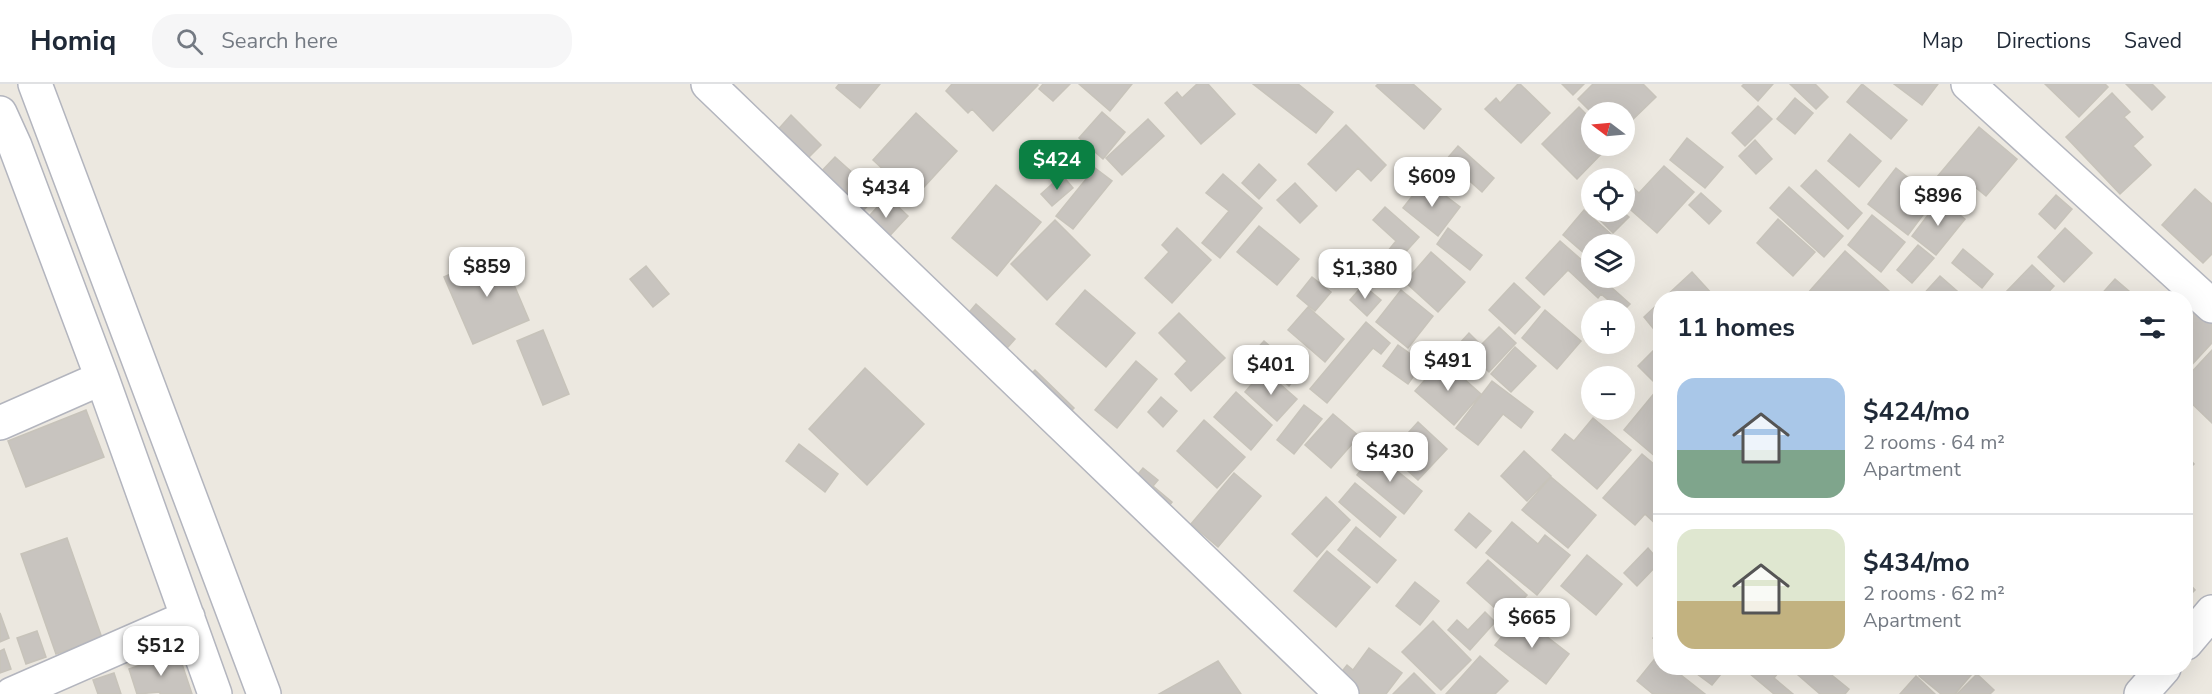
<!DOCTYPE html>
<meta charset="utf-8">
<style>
:root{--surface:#fff;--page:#f6f6f7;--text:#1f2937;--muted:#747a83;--line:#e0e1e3;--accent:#0b8043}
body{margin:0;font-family:"Nunito Sans",sans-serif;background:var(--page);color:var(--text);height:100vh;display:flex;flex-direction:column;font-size:22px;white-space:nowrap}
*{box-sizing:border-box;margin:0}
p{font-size:20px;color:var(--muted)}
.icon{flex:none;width:33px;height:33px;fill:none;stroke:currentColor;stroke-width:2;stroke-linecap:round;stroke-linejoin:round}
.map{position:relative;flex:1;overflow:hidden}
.side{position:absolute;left:1653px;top:207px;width:540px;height:384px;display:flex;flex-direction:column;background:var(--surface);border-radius:24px;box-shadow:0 6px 24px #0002}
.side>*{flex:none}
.needle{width:39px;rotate:286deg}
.buttons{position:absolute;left:1581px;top:18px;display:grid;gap:12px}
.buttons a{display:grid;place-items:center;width:54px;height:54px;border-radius:50%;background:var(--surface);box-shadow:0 6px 24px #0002;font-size:30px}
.price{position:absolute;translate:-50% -51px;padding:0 14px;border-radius:12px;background:#fff;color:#222;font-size:20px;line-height:39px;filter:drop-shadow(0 2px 3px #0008)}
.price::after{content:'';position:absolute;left:50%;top:36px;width:18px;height:14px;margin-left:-9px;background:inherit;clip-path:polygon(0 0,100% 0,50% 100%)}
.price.selected{background:var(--accent);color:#fff}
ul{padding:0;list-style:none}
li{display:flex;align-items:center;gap:18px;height:150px;padding:0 24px}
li+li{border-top:2px solid var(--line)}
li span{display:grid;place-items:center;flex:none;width:168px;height:120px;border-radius:18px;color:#555}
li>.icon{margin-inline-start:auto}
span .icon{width:72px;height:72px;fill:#fffc;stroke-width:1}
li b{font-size:26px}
h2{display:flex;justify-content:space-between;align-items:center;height:72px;padding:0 24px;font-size:26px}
header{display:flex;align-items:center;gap:36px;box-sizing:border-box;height:84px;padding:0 30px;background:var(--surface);border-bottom:2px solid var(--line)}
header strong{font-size:28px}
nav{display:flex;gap:33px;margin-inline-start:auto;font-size:21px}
.search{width:420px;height:54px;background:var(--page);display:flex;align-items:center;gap:15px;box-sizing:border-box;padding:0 21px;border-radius:24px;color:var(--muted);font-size:22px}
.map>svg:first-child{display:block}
.building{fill:#c8c4bf;stroke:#c7c3ba;stroke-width:1.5}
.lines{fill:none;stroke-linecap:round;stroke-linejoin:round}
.minor-casing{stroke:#b3b5be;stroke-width:36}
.minor{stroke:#fff;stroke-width:33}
</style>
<header>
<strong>Homiq</strong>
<div class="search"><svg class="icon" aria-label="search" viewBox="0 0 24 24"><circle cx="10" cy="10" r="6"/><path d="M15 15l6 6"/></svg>Search here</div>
<nav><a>Map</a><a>Directions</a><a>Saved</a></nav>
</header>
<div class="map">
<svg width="2212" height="610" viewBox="0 0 2212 610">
<rect width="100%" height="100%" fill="#ece8e0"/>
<path class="building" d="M839 0H880L860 24 836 4Z
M952 0H1037L1038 1 993 47 972 25 968 29 946 7Z
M1043 0H1070L1053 17 1039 5Z
M1079 0H1132L1110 27Z
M1197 0H1208L1235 30 1201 60 1165 19 1177 8 1182 14Z
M1253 0H1298L1333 28 1316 49Z
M1378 0H1413L1441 25 1424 45 1376 2Z
M1518 0H1520L1550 29 1521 59 1485 25 1496 14 1500 19Z
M1562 0H1584L1573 11Z
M1593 0H1643L1656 13 1624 44V28L1592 29 1578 15Z
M1744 0H1773L1758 17 1742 2Z
M1790 0H1815L1828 13 1816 25Z
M1862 0 1907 36 1891 55 1847 18Z
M1894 0H1938L1922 21Z
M2045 0H2105L2108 3 2079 33Z
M2126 0H2152L2165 13 2152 26Z
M2112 9 2130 28 2124 33 2143 53 2133 62 2151 81 2120 110 2066 53Z
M1795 14 1813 29 1795 50 1777 35Z
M1758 22 1772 35 1745 62 1732 49Z
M1579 23 1592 36V62H1609L1577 95 1542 60Z
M1102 28 1125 48 1103 75 1079 54Z
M916 29 957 67 914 114 873 76Z
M791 31 821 61 804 78 775 49Z
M1148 35 1164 52 1122 91 1106 74Z
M1346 41 1386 81 1371 97 1358 84 1336 107 1308 80Z
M1979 43 2017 75 1986 112 1964 94 1948 113 1932 99Z
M1850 50 1881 77 1859 103 1828 77Z
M1687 54 1723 83 1705 104 1670 76Z
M1755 56 1772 75 1756 90 1739 72Z
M1458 62 1494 94 1482 108 1446 76Z
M835 73 855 91 847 100 860 113 878 95 886 103 859 131 817 92Z
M1259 80 1276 96 1259 115 1242 99Z
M1664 82 1694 108 1657 149 1624 120V103L1628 99 1639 109Z
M1095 84 1112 97 1073 145 1056 132Z
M1896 84 1935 115 1908 151 1868 120Z
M1816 86 1862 129 1848 145 1801 102Z
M1223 90 1262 124 1220 174 1202 159 1229 127 1206 109Z
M1062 91 1073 104 1052 122 1041 110Z
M1425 96 1460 123 1438 152 1403 124Z
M1295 99 1317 122 1300 139 1277 116Z
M996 101 1041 138 997 192 952 154Z
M1789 103 1843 152 1824 173 1770 124Z
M2195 105 2212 120V170L2203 179 2162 141Z
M1701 109 1721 127 1709 140 1689 121Z
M2056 111 2072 125 2055 145 2039 130Z
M887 112 908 132 884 158 863 139Z
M1940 115 1965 135 1936 171 1912 152Z
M1592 122V128H1623L1629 133 1613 149 1589 125Z
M1385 123 1419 153 1393 182 1383 173 1396 157 1373 136Z
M1584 126 1621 159 1592 160V176L1563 151Z
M1872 131 1905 158 1881 188 1848 161Z
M1778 135 1815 168 1793 192 1757 159Z
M1055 136 1090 171 1047 216 1011 180Z
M1259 142 1299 175 1277 201 1237 168Z
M1177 144 1211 176 1172 219 1145 194 1169 168 1162 161Z
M1448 144 1482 171 1470 186 1437 160Z
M2065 144 2092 169 2064 198 2038 173Z
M1560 157 1592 185V194H1601L1630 220 1624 226H1620L1601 210 1598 214 1568 186 1544 211 1526 194Z
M1918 161 1934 174 1912 199 1897 186Z
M1963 165 1993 190 1982 204 1952 179Z
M1845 167 1889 207 1882 214H1814L1808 209Z
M500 168 529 236 473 260 444 193Z
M1431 168 1465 198 1438 228 1405 198Z
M2032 181 2054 202 2043 214H2013L2006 208Z
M646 182 669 210 653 223 630 195Z
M1692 188 1712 210 1707 214H1664Z
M1940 192 1965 214H1920Z
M1312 193 1331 208 1315 227 1297 212Z
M2115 195 2136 213 2134 214H2098Z
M1514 199 1540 223 1515 250 1489 226Z
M1363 201 1381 216 1367 232 1350 216Z
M1085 206 1135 249 1106 283 1056 240Z
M1401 206 1433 232 1408 264 1376 238Z
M1660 218V236L1653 244 1644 233Z
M976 220 1015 255 1000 272 961 238Z
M1308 223 1344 255 1325 278 1288 246Z
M2196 225 2212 240V259L2186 287V237Z
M1545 226 1581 257 1557 285 1522 254Z
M1179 229 1225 274 1191 307 1175 290 1187 277 1159 249Z
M1366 238 1390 259 1381 270 1373 264 1327 319 1310 305Z
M1499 243 1516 259 1489 288 1459 260 1469 249 1481 261Z
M543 246 569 310 543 321 517 257Z
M1264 257 1300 288 1289 302 1252 270Z
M1398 261 1423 279 1408 300 1383 282Z
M1658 262 1660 265V304L1638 282Z
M1515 263 1536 282 1511 308 1491 290Z
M2212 266V339L2186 314V294Z
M1443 276 1481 310 1454 341 1415 307Z
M1136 277 1157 295 1117 344 1095 326Z
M865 284 924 340 867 401 809 345Z
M1035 286 1074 324 1057 342 1018 303Z
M1264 286 1297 315 1277 337 1245 308Z
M1492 297 1533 328 1521 344 1503 330 1478 361 1456 344Z
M1656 307 1660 311V370L1657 374 1624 346Z
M1236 308 1272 341 1251 366 1214 333Z
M1161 313 1177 327 1163 343 1148 328Z
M1304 321 1322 335 1294 370 1277 356Z
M86 326 104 373 26 403 8 357Z
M1333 330 1359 352 1331 384 1305 361Z
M1593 334 1631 366 1597 405 1552 366 1565 350 1574 357Z
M1204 336 1245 373 1217 404 1177 367Z
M1418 338 1447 365 1418 396 1389 370Z
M799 360 838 390 825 408 786 377Z
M1524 367 1551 392 1527 417 1501 392Z
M1375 369 1422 407 1404 430 1357 391Z
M1642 370 1655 381 1660 375V444L1645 430 1635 441 1603 414Z
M2186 371 2194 380 2186 388Z
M1143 384 1158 396 1153 402 1172 418 1156 438 1122 410Z
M1234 389 1261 412 1218 463 1191 440Z
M1551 393 1596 431 1568 464 1522 426Z
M1355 399 1396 433 1380 453 1339 418Z
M1326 413 1350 436 1317 473 1292 450Z
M1469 429 1491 447 1476 464 1455 446Z
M1512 438 1538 460 1545 451 1570 471 1537 511 1486 469Z
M1356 443 1396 476 1377 499 1338 466Z
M67 454 102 554 56 570 21 470Z
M1648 464 1660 478 1637 502 1624 489Z
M1327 467 1370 503 1336 543 1294 507Z
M1587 471 1622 500 1596 531 1561 502Z
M1488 476 1527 511 1506 534 1467 499Z
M2186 496 2195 506 2186 515Z
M1415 498 1439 517 1420 541 1396 522Z
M1485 528 1495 538 1470 566 1448 546 1457 536 1468 546Z
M0 529 9 554 0 558Z
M1519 531 1569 570 1546 600 1495 561Z
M1433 537 1471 576 1441 606 1402 568Z
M1660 544V560L1653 554Z
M37 547 46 573 26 580 17 554Z
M1369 564 1402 589 1386 610H1348L1333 599 1347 581 1353 586Z
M4 565 11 585 0 589V567Z
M178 568 192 610H160V608L137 610 129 585Z
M1480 572 1508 597 1495 610H1446Z
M1657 572 1660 575V584H1672L1705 610H1653L1637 597Z
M1218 577 1241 610H1159Z
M1689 584H1726L1712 601Z
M1743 584H1782L1774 594 1793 610H1774Z
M1790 584H1823L1849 605 1845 610H1820Z
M1926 584H1977L1955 610H1941L1919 592Z
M114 589 121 610H98L93 596Z
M1414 589 1435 610H1393Z
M1977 590 1994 606 1990 610H1957Z
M1916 592 1935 610H1900Z"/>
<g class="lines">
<defs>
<path id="minor" d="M35 0 264 610
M708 0 1342 610
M1968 0 2212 222
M0 29 15 62 102 294 215 610
M0 339 102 294
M2186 559 2212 528
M12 610 188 533
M2141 610 2164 584"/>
</defs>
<use href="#minor" class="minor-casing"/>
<use href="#minor" class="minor"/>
</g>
</svg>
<div class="buttons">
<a><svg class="needle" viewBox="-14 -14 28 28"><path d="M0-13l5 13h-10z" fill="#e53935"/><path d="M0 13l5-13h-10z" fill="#747a83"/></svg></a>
<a><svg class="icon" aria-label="locate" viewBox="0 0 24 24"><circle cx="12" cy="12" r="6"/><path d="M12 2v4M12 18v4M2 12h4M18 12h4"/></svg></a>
<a><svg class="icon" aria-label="layers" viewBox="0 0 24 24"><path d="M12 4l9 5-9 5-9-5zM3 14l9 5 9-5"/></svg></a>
<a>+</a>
<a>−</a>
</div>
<b class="price selected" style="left:1057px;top:107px">$424</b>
<b class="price" style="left:1432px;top:124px">$609</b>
<b class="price" style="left:886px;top:135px">$434</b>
<b class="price" style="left:1938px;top:143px">$896</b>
<b class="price" style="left:487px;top:214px">$859</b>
<b class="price" style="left:1365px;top:216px">$1,380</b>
<b class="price" style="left:1448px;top:308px">$491</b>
<b class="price" style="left:1271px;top:312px">$401</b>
<b class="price" style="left:1390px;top:399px">$430</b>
<b class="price" style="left:1532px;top:565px">$665</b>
<b class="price" style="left:161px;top:593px">$512</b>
<section class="side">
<h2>11 homes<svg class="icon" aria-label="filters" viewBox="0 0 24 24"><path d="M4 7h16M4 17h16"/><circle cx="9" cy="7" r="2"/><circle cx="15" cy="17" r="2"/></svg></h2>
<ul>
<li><span style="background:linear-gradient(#a9c7e8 60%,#7fa58c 0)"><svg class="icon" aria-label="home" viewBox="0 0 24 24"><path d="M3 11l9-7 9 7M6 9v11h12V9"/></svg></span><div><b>$424/mo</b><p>2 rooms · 64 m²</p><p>Apartment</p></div></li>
<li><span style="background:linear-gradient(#dfe7d0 60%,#c2b280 0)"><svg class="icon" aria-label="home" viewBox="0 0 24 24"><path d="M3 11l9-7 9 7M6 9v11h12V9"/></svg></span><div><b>$434/mo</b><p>2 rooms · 62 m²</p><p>Apartment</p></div></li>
</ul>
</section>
</div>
